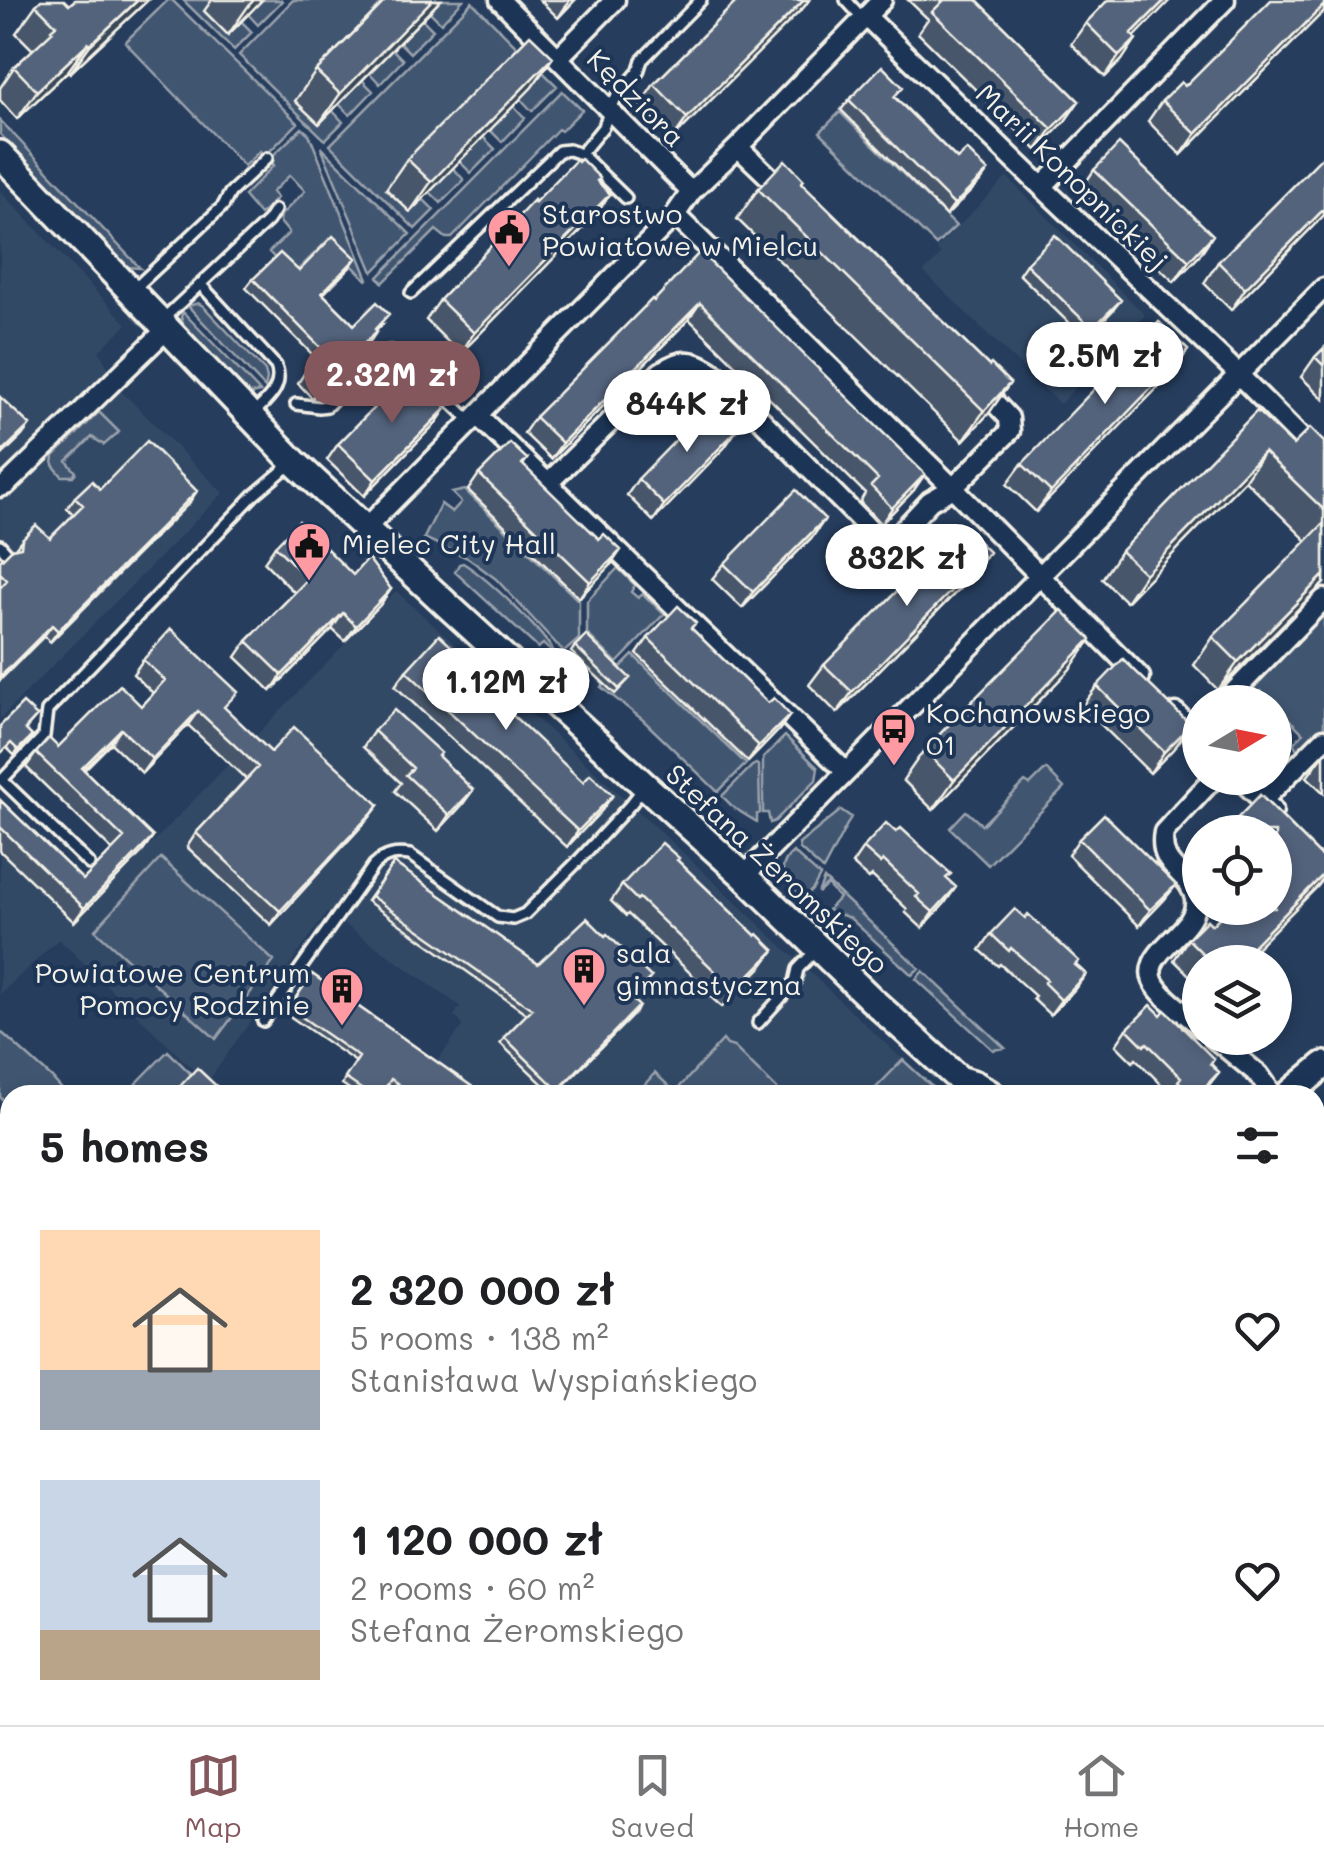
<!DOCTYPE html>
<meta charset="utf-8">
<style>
:root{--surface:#fff;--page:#f2f2f2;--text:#202124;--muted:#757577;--line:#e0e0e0;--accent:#84575d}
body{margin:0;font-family:Mali,sans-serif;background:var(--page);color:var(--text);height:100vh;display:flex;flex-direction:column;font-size:38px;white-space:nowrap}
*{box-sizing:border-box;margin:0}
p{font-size:32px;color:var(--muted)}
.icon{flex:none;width:55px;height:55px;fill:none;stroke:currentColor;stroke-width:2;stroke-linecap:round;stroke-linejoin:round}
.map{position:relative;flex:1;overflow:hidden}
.drawer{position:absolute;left:0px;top:1085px;width:1325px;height:640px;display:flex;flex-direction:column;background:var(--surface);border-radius:30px 30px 0 0;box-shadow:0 5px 15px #0003}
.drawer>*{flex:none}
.needle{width:65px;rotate:80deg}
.buttons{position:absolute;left:1182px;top:685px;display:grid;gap:20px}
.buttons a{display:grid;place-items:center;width:110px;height:110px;border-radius:50%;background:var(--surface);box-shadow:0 5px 15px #0003;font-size:50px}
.price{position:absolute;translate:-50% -85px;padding:0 22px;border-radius:35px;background:#fff;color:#222;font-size:32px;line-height:65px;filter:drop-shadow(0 2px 5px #0008)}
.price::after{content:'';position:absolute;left:50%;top:60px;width:30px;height:22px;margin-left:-15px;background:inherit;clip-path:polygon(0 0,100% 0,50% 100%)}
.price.active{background:var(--accent);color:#fff}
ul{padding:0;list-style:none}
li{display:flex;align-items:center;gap:30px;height:250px;padding:0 40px}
li span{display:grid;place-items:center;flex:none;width:280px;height:200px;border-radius:0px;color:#555}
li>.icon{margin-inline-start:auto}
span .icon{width:120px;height:120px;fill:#fffc;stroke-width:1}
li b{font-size:42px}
h2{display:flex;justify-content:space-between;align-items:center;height:120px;padding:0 40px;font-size:42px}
.menu{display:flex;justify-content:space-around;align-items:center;height:140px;border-top:2px solid var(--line);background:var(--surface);font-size:28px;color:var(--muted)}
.menu a{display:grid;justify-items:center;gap:5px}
.menu .active{color:var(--accent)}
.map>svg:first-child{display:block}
.built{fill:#334966}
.green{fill:#40546f;stroke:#9aa2ac;stroke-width:2.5}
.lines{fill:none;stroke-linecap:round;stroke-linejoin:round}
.lane-casing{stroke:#f4f1e8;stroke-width:16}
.street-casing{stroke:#f4f1e8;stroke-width:25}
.secondary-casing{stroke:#f4f1e8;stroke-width:32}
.lane{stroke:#1d3557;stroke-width:9}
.street{stroke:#1d3557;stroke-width:18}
.secondary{stroke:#1d3557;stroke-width:25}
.wall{fill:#47566a;stroke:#f4f1e8;stroke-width:2.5}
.shaded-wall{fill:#394656;stroke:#f4f1e8;stroke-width:2.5}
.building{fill:#52647b;stroke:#f4f1e8;stroke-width:2.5}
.labels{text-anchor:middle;stroke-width:8;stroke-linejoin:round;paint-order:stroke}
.street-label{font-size:28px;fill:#f4f1e8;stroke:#1d3557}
.poi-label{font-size:28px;fill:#f4f1e8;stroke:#1d3557;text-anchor:start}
</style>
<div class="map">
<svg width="1324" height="1725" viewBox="0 0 1324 1725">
<rect width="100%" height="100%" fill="#263d5d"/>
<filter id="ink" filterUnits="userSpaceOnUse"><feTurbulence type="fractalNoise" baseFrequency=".01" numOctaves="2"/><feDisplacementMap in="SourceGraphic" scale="20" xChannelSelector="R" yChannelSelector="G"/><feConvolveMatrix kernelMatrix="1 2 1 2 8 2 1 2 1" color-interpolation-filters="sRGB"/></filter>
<g filter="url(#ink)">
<path class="built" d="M1007 177 1145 315 1060 404 924 272 941 255 936 249Z
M0 191 127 324 99 351 120 390 223 493 0 719Z
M396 591 661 832 903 1060 869 1095H483L437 1061 462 1027 459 1020 454 1016 460 1006 327 912 207 1083 59 939 0 994V853L75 923Z
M0 1064 10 1095V1679L0 1681Z"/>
<path class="green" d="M168 0H172L298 123 265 156 260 151 244 166 125 42Z
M183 0H281L282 1 258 25 247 13 240 20 252 32 234 50Z
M293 0H463L441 23 427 9 420 17 433 30 410 53 398 41 391 48 403 60 380 84 368 71 361 79 373 91 350 115 337 102 331 109 343 122 325 140 239 55Z
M472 2 557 86 532 111 519 97 512 104 525 118 502 142 488 128 481 135 495 149 471 173 458 160 451 166 464 180 441 203 428 190 421 197 434 210 415 229 330 145Z
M562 91 582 110 561 131 558 129 452 238H446L436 230 383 283 378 277Z
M840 112 956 226 936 245 820 132Z
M0 120 140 268 127 267 0 134Z
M302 128 309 134 368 279 367 280 327 241 292 276 269 252 289 233 280 222 281 215 305 191 290 175 272 192 277 198 260 215 244 196 274 165 269 159Z
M321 147 410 234 373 272Z
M198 303 203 306 265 371 267 379 265 388 188 306Z
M183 312 260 392 251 394 244 391 184 327 181 317Z
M99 412 119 432 104 445 92 437 67 461 76 472 73 476H62L53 465 54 456Z
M465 490 579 601V639L564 652 496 579 468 558 424 538 441 504 452 512 461 502 452 493Z
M463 563C490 580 543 631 558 658L543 644 538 648 455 572 459 564Z
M618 568 635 585 631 592 638 598 643 594 664 614 617 663 587 634V601Z
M1324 605V731L1303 750 1298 751 1294 744 1303 733 1261 691 1253 697 1247 698 1243 691Z
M633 655 746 764 718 792 643 720 601 687Z
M785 736 818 768 816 780 775 821 770 823 768 813H763V758Z
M756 764 759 766 760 813 757 814V822L734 808 722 796 752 766Z
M1046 769 1064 788 988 865 950 828 966 811 982 825 1025 782 1030 785Z
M841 810 851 817 823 870 800 849 799 844Z
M793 852 820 876 813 889 804 898C786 887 773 869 793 852Z
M161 858 274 961 216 1039 95 930Z
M824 879 919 968 912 975 850 918 828 910 839 898 827 885 818 893Z
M923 971 1005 1048 993 1050 916 979Z
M0 1031 51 1077 67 1095H10V1107L0 1097Z
M723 1040 727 1045 734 1047 783 1095H635L655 1073 675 1092Z
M168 1051 205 1088 196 1095H125Z
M903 1060 941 1095H869Z
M10 1679V1715H1274L1275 1725H0V1681Z"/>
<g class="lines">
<defs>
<path id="lane" d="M846 0 864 20
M626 198 581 154 603 127 616 98 638 72 642 60 701 0
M201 285 276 366C284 387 268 399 254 413
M133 290 223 206 230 193 267 158
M411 293 559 151 569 150 581 154
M162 320 268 221 275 210
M296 404 319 407 327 406 379 353 390 351 400 354 472 422
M0 545 7 553
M89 864 2 780 44 736 47 711 254 495 293 462
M263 1021 374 865C385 855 395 853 410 855L498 917 513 919 525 914 578 861 631 804 645 786
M758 1023 795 982 798 969 816 950
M0 1240 10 1248
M0 1481 10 1480"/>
<path id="street" d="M500 0 691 192
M867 17 1042 187 1229 365 1324 461
M558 58 615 0
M738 147 785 192
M1042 187 1225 0
M675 215 953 488 1140 677
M478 416 846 772
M547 484 661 372C684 356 694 360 717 375L875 535 887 539 901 532 930 501 953 488 1010 431 1009 418 980 387
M0 487 6 485 167 329
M366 528 675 215 691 192 738 147 882 0
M1224 702 1324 599
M1176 713 1200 737
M1239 778 1273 810
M1263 800 1324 739
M744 876 1324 288
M1200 1026C1187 1014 1170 1004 1159 990 1128 954 1200 935 1195 899 1190 871 1157 869 1164 832L1214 778
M1214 1038 1259 1075 1273 1095
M1285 1715 1287 1725"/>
<path id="secondary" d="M0 154 294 462 446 604 744 876 872 1000 959 1079 968 1095
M959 1079 975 1084 992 1095
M1288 1095 1324 1065"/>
</defs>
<use href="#lane" class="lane-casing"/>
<use href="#street" class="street-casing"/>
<use href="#secondary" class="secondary-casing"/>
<use href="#lane" class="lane"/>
<use href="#street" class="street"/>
<use href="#secondary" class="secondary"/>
</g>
<path class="wall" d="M75 0H148L70 73 68 71 17 119 0 100V88L14 67 33 50 16 33 36 5H69Z
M212 0H262L228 35 204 11Z
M386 0H441L319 124 295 101 316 71Z
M540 0H575L558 18Z
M738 0H809L804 7 673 138 640 105 654 84Z
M908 0H977L1079 101 1065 121 1037 150 918 33 928 19Z
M1108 0H1170L1134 37 1122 60 1105 77 1071 44 1086 23Z
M1324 0V11L1181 155 1148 121 1162 101Z
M553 57 532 87 410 212 386 189 407 159Z
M896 98 957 159 988 171 980 182 946 216 841 110 849 100Z
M1094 170 1199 256 1174 282 1080 191Z
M597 181 596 215 460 354 426 320 440 300 535 202Z
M802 183 989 366 1010 383 989 413 963 441 737 219 758 189Z
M1324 215 1231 310 1204 283 1218 262Z
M700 252 914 490 881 524 860 502 865 493 689 319 551 459 524 433 535 417 654 301Z
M1026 264 1113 310 1085 339 1019 274Z
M350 267 323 294 354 325 383 324 376 330 371 340 312 398 298 383 304 374 318 360 246 288 253 279 299 271Z
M1324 348V399L1301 377 1315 357Z
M1174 371 1036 512 1007 484 1022 464Z
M447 407 436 423 364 496 327 460 338 444Z
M1257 411 1293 445 1324 442V583L1218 690 1194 665 1213 637 1307 541 1245 480 1126 602 1102 579 1121 551Z
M725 447 653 521 627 495 638 479Z
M527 459 523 465 610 566 579 598 468 490 479 474Z
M100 489 189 503 50 642 44 636 0 680V561L15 548 22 539 50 538 74 515 67 508 75 497Z
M814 535 742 608 712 579 724 564Z
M275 546 391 589 380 605 345 641 332 629 271 691 236 657 247 641 295 593 264 562Z
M975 573 837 713 809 685 824 665Z
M692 629 768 703 790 715 779 730 748 762 637 654 648 638Z
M575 646 630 678 615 694 571 652Z
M143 660 225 709 271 752 379 805 369 818 271 925 187 847 196 833 246 779 188 725 142 773 111 743 84 770 153 837 143 851 74 922 0 851V800L83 880 112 850 26 767 36 753 58 747 141 706 153 693 133 674Z
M1070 669 933 810 903 780 924 750Z
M406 671 484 688 602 810 567 847 395 686Z
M1097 686 1191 725 1176 746 1150 773 1082 706Z
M37 716 25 730 32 736 14 755 7 748 0 726Z
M374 731 439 757 473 790 462 805 438 831 395 791 401 783 363 747Z
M1324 754V793L1307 777Z
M1260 795 1324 859V878L1317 887 1242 962H1200V986L1174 960 1188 939 1207 920 1212 925 1229 908H1275V832H1226L1232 824Z
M1079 839 1176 885 1164 900 1139 926 1068 855Z
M863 848 947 879 945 903 922 928 905 912 907 909 872 876 869 879 852 864Z
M677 860 756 936 774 950 763 965 722 1007 705 992 707 989 628 914 626 916 611 901 622 885Z
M394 863 538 964 651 977 632 999 636 1012 554 1095 500 1043 527 1014 367 901Z
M991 934 1076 965 1086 974 1074 990 1050 1015 1033 999 1035 996 1000 964 998 966 980 950Z
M312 974 484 1095H402L388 1085 381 1095H358L342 1084 356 1062 285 1013Z
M1161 1015 1214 1059 1211 1064 1219 1072 1201 1095H1168L1170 1093 1136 1059 1133 1062 1116 1045 1127 1029Z
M1315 1451 1324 1460V1536L1315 1527Z"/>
<path class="shaded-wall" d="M138 0H148L70 73 90 45Z
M254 0H262L228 35 249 5Z
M432 0H441L319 124 340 94Z
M570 0H575L558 18Z
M804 0H809L804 7 673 138 687 118Z
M1165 0H1170L1117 55 1131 34Z
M1324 5V11L1181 155 1196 134Z
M1136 39 1122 60 1105 77 1119 56Z
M88 43 68 71 17 119 37 91Z
M553 57 532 87 410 212 431 182Z
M1079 101 1065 121 1037 150 1052 129Z
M988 171 980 182 946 216 954 205Z
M610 194 596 215 460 354 474 333Z
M1324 209V215L1231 310 1245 289Z
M1213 235 1199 256 1174 282 1189 261Z
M356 258 350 267 315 302 322 293Z
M1121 300 1113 310 1085 339 1092 329Z
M700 303 689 319 551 459 562 443Z
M377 331 371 340 312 398 318 389Z
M1188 350 1174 371 1036 512 1051 492Z
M1010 383 989 413 963 441 984 411Z
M447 407 436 423 364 496 375 480Z
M30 425 22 436 0 457 1 453Z
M736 431 725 447 653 521 664 505Z
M1264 452 1245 480 1126 602 1145 574Z
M925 474 914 490 881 524 892 508Z
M197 491 189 503 50 642 58 631Z
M825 519 814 535 742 608 753 592Z
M621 550 610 566 579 598 590 582Z
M989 552 975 573 837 713 852 692Z
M1324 575V583L1218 690 1238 662Z
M391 589 380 605 345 641 356 626Z
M343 613 332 629 271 691 282 675Z
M52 625 44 636 0 680V677Z
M1091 639 1070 669 933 810 954 780Z
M198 711 188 725 142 773 152 759Z
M790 715 779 730 748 762 759 746Z
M1191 725 1176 746 1150 773 1164 752Z
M121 729 111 743 72 782 82 768Z
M473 790 462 805 438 831 449 815Z
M613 795 602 810 567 847 578 831Z
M379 805 369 818 271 925 280 911Z
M153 837 143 851 74 922 84 908Z
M1324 874V878L1317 887 1242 962H1240L1248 951Z
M1176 885 1164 900 1139 926 1150 910Z
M956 887 945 903 922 928 933 912Z
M774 950 763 965 722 1007 733 992Z
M1086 974 1074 990 1050 1015 1061 1000Z
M639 1006 636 1012 554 1095 558 1090Z
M1219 1072 1201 1095H1197Z
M1324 1287V1294L1315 1303V1296Z"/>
<path class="building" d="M41 0H64L69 5 75 0H138L90 45 88 43 37 91 14 67 53 31 51 29 56 25 36 5Z
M386 0H432L340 94 316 71Z
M738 0H804L687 118 654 84Z
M944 0H977L1079 101 1052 129 932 12Z
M1108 0H1165L1131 34 1136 39 1119 56 1086 23Z
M1271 0H1324V5L1196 134 1162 101 1181 82 1185 86Z
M530 35 553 57 431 182 407 159Z
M882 66 903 87 894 97 957 159 967 150 988 171 954 205 849 100Z
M1119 144 1213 235 1189 261 1094 170Z
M1324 155V209L1245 289 1218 262Z
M581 159 600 178 597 181 610 194 474 333 440 300 534 200 535 202 576 160 578 162Z
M785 160 804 180 801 183 989 366 991 364 1010 383 984 411 758 189Z
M1055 235 1121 300 1092 329 1026 264Z
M333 236 356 258 322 293 354 325 377 302 389 314 375 329 377 331 318 389 304 374 326 353 253 279 280 253 299 271Z
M700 252 925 474 892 508 871 486 878 479 700 303 562 443 535 417 652 299 654 301Z
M1159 322 1188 350 1051 492 1022 464Z
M1324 348V366L1315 357Z
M410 371 447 407 375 480 338 444Z
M0 397 30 425 1 453H0Z
M709 406 736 431 664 505 638 479Z
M1257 411 1293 445 1310 428 1324 442V510L1264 452 1145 574 1121 551Z
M147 441 197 491 58 631 52 625 0 677V588L7 580 0 573V561L12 549 21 547 22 539 36 525 50 538 83 505 75 497 92 481 100 489Z
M510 443 527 459 522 464 599 539 604 534 621 550 590 582 479 474Z
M796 490 825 519 753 592 724 564Z
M299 521 353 575 368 558 391 589 356 626 343 613 282 675 247 641 308 579 275 546Z
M1324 523V575L1238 662 1213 637Z
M962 525 989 552 852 692 824 665Z
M678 606 696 623 691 628 768 703 774 698 790 715 759 746 648 638Z
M1062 610 1091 639 954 780 924 750Z
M171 629 238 692 224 707 271 752 294 727 379 805 280 911 196 833 258 767 198 711 152 759 121 729 82 768 153 837 84 908 0 827V800L83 880 124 838 36 753 49 738 58 747 120 685 141 706 165 680 143 660Z
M439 635 489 681 483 687 583 782 590 774 613 795 578 831 406 671Z
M586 635 630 678 619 689 575 646Z
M1123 659 1191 725 1164 752 1097 686Z
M23 703 37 716 25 729 32 736 18 750 11 743 0 754V726Z
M394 710 441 753 438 756 473 790 449 815 406 775 413 768 374 731Z
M1260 795 1324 859V874L1248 951 1243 947 1227 962H1211L1188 939 1207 920 1212 925 1229 908H1275V832H1240L1232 824Z
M1104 814 1176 885 1150 910 1079 839Z
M886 823 896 832 901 828 951 874 946 878 956 887 933 912 916 897 919 894 883 860 880 863 863 848Z
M662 843 679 858 677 860 756 936 758 934 774 950 733 992 716 976 718 974 639 898 637 900 622 885Z
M394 863 538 964 587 918 605 936 607 934 651 977 631 998 639 1006 558 1090 504 1037 532 1009 371 896Z
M1015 909 1025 918 1028 914 1079 961 1075 965 1086 974 1061 1000 1044 983 1047 980 1011 948 1009 951 991 934Z
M312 974 484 1095H414L391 1079 381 1095H370L345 1078 359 1057 289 1008Z
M1151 1005 1161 1015 1165 1010 1214 1059 1210 1064 1219 1072 1197 1095H1193L1178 1081 1181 1077 1147 1043 1144 1046 1127 1029Z
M197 1068 226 1095H172Z
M1315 1184 1324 1193V1287L1315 1296Z
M1324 1376V1418L1315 1427V1385Z
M1315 1451 1324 1460V1516L1315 1507Z"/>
</g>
<defs>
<symbol id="civic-pin" viewBox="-11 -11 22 30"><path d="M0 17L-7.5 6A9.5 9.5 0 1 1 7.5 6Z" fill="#ff9aa2" stroke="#1d3557"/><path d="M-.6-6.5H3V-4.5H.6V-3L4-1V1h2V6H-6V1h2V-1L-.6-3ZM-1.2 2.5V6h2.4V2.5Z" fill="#111"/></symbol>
<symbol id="bus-pin" viewBox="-11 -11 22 30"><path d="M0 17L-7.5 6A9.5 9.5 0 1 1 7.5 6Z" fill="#ff9aa2" stroke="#1d3557"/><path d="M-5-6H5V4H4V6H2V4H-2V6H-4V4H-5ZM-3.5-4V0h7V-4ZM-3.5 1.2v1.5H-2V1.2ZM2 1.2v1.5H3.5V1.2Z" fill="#111"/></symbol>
<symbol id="building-pin" viewBox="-11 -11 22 30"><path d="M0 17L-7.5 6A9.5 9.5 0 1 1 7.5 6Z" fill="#ff9aa2" stroke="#1d3557"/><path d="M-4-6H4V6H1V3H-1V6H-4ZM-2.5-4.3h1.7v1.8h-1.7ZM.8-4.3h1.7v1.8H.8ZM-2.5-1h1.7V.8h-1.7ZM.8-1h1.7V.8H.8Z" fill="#111"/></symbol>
</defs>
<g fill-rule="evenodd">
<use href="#civic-pin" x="484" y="205" width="50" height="68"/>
<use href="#civic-pin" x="284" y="519" width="50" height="68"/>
<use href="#bus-pin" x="869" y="704" width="50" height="68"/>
<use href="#building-pin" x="559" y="944" width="50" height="68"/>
<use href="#building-pin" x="317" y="964" width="50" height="68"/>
</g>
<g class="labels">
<g class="street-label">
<text transform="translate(636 98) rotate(45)" y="10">Kędziora</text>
<text transform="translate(1072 177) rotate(44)" y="10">Marii Konopnickiej</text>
<text transform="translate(777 869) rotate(43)" y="10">Stefana Żeromskiego</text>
</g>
<g class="poi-label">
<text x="542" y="224">Starostwo<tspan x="542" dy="32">Powiatowe w Mielcu</tspan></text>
<text x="342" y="554">Mielec City Hall</text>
<text x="926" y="723">Kochanowskiego<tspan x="926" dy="32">01</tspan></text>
<text x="616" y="963">sala<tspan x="616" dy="32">gimnastyczna</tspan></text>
<text x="310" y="983" text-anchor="end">Powiatowe Centrum<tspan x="310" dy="32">Pomocy Rodzinie</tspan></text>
</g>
</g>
</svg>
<div class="buttons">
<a><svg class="needle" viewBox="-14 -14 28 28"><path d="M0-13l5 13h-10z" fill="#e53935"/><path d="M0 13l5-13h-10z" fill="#757577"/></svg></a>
<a><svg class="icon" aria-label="locate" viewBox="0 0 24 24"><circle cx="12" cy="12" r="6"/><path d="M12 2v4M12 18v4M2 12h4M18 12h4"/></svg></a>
<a><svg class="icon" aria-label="layers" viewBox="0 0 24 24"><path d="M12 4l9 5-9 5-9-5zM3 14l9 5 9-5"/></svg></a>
</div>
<b class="price" style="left:1105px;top:407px">2.5M zł</b>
<b class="price active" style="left:392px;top:426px">2.32M zł</b>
<b class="price" style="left:687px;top:455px">844K zł</b>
<b class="price" style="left:907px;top:609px">832K zł</b>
<b class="price" style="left:506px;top:733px">1.12M zł</b>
<section class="drawer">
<h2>5 homes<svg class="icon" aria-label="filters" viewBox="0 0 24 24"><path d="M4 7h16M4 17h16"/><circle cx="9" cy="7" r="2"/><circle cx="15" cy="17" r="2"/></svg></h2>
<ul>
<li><span style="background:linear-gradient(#ffd9b3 70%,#9aa5b1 0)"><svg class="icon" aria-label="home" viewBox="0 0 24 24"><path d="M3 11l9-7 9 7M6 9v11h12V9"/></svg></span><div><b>2 320 000 zł</b><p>5 rooms · 138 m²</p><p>Stanisława Wyspiańskiego</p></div><svg class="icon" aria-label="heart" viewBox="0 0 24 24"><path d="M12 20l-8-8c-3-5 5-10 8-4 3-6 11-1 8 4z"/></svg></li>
<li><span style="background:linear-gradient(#c9d6e8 75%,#b9a48a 0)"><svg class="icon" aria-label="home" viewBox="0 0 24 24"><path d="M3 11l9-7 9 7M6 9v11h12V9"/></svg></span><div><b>1 120 000 zł</b><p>2 rooms · 60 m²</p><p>Stefana Żeromskiego</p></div><svg class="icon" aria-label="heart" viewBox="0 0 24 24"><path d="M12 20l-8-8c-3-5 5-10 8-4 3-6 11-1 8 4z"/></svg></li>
</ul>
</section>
</div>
<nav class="menu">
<a class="active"><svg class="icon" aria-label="map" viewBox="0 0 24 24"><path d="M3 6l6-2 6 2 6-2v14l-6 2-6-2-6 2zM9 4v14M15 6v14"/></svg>Map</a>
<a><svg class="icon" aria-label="saved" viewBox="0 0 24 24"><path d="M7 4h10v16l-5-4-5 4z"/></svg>Saved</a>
<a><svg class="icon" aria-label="home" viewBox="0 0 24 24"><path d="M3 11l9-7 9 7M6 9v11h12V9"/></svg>Home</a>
</nav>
